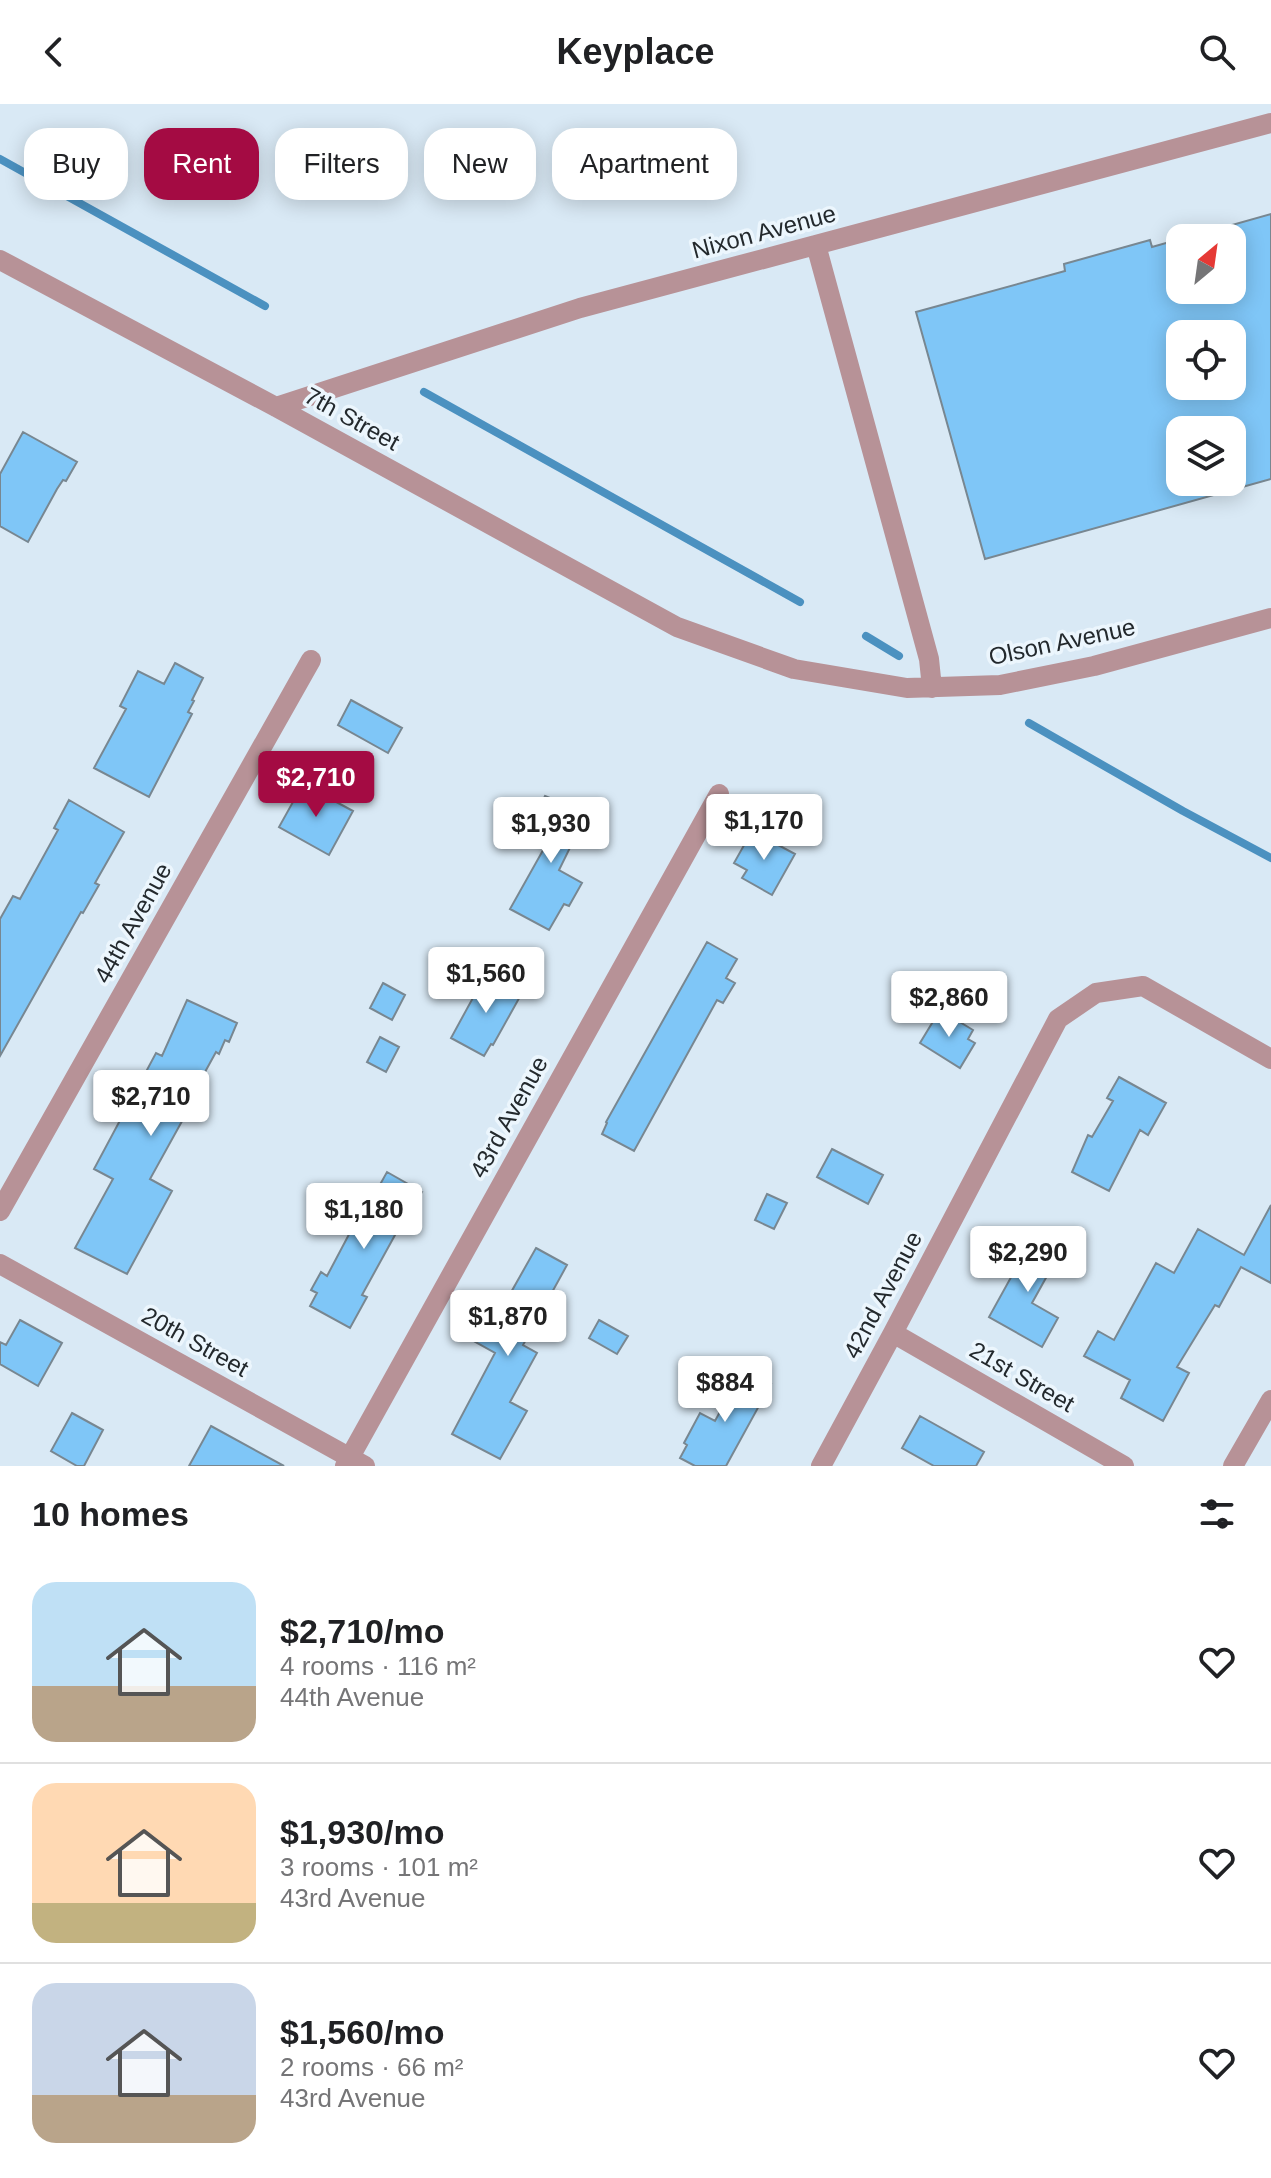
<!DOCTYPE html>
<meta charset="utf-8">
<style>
:root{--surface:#fff;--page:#f6f6f6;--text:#202124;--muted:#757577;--line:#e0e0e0;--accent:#a40b43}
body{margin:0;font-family:Arial,sans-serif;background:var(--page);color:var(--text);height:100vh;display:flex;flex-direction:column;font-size:30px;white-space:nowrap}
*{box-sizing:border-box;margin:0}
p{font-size:26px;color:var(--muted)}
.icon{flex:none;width:44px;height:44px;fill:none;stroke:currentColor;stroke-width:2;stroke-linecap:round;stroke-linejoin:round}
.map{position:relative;height:1362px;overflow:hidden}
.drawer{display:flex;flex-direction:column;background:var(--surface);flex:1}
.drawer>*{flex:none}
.banner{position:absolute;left:24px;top:24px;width:800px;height:72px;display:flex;gap:16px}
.needle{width:52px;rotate:29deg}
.tools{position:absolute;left:1166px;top:120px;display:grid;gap:16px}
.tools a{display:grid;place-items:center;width:80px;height:80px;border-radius:16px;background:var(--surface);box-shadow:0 4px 20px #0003;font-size:40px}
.price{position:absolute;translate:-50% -68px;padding:0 18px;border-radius:8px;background:#fff;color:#222;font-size:26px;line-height:52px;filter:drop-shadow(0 2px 4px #0008)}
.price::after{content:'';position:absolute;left:50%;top:48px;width:24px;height:18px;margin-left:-12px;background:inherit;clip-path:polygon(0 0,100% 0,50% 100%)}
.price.on{background:var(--accent);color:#fff}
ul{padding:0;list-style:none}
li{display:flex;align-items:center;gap:24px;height:200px;padding:0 32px}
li+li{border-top:2px solid var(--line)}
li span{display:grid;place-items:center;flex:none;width:224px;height:160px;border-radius:24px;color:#555}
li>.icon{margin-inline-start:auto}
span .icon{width:96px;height:96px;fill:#fffc;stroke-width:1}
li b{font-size:34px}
h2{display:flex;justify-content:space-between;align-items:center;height:96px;padding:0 32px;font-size:34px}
.pill{padding:0 28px;border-radius:24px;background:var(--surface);box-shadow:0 4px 20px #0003;font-size:28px;line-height:72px}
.pill.on{background:var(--accent);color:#fff}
header{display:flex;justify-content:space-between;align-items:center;height:104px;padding:0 32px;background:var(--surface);font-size:36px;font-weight:800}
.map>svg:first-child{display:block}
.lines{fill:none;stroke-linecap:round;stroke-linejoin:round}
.stream{stroke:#4b91c0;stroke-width:8}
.building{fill:#7fc6f7;stroke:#788791;stroke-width:2;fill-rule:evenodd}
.minor{stroke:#b79297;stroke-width:20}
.labels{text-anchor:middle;stroke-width:7;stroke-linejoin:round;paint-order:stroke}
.street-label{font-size:24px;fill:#23292d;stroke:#ecf6fd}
</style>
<header><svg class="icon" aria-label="back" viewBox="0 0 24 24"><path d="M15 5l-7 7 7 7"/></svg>Keyplace<svg class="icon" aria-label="search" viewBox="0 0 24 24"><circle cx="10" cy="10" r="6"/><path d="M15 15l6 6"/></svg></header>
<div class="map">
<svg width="1271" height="1362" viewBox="0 0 1271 1362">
<rect width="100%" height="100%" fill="#d9e9f5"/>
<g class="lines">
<path class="stream" d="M0 55 265 202
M424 288 800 498
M866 532 899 552
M1029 619 1183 707 1271 754"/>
</g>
<path class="building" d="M1271 110V375L985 455 916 208 1065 167 1064 160 1150 136 1152 143 1180 135V186H1232V121ZM1180 230H1232V282H1180ZM1180 326H1232V378H1180Z
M23 328 77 358 66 377 63 376 57 385 28 438 0 422V370Z
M175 559 203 574 192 596 194 597 188 608 192 610 149 693 94 664 126 605 120 602 138 567 164 580Z
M351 596 402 624 388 649 338 621Z
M303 680 353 707 329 751 279 723Z
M545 692 587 709 559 766 582 779 569 802 564 800 549 826 510 805 551 732 530 723Z
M69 696 124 728 95 779 99 781 83 809 81 808 0 952V815L13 792 20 795 58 726 54 724Z
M752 727 795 750 772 791 742 774 747 766 734 759Z
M707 838 737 855 726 874 735 879 723 899 717 896 634 1047 602 1030 607 1019 606 1018Z
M486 870 522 889 493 941 491 940 484 952 451 934Z
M383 879 405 891 392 916 370 904Z
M187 896 237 919 229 938 225 936 219 950 216 948 194 988 197 990 150 1075 172 1087 127 1170 75 1144 113 1075 94 1065 156 949 162 952Z
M940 906 973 926 968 935 975 939 960 964 920 939Z
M380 933 399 943 386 968 367 958Z
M1119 973 1166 999 1148 1031 1140 1026 1109 1087 1072 1068 1088 1031 1092 1033 1113 997 1107 994Z
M832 1045 883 1071 868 1100 817 1073Z
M387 1068 422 1088 402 1124 400 1122 362 1191 367 1193 350 1224 310 1202 317 1189 311 1186 321 1168 327 1172 355 1119 358 1120Z
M767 1090 787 1099 774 1125 755 1116Z
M1271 1101V1179L1241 1163 1219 1203 1215 1201 1177 1263 1189 1269 1163 1317 1121 1294 1130 1276 1084 1252 1098 1227 1114 1236 1156 1159 1174 1169 1198 1125 1244 1151Z
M1035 1130 1062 1145 1032 1199 1058 1214 1042 1243 989 1213Z
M536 1144 567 1161 523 1241 537 1249 510 1298 527 1307 500 1355 452 1330 495 1249 472 1236 482 1217 492 1222Z
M20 1216 62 1239 38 1282 0 1260V1238L6 1241Z
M599 1216 628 1232 617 1250 589 1234Z
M743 1265 771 1280 726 1362H695L680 1354 687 1341 684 1339 700 1309 715 1317Z
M72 1309 103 1326 84 1362H77L51 1347Z
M920 1312 984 1348 976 1362H934L902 1344Z
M211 1322 284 1362H189Z"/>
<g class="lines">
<path class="minor" d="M816 141 929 555 932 584
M0 156 276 303 677 523 794 565 907 584 1000 581 1094 562 1271 514
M276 303 580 204 1271 19
M0 1107 311 556
M0 1160 365 1362
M893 1229 1124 1362
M345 1362 719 690
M821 1362 893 1229 1058 915 1096 889 1143 882 1271 955
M1233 1362 1271 1296"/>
</g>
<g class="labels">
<g class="street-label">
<text transform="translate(764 128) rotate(-15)" y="8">Nixon Avenue</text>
<text transform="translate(352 315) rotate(29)" y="8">7th Street</text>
<text transform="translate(1062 538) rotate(-12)" y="8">Olson Avenue</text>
<text transform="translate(133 819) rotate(-61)" y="8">44th Avenue</text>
<text transform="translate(509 1013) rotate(-61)" y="8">43rd Avenue</text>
<text transform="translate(883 1191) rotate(-62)" y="8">42nd Avenue</text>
<text transform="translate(195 1238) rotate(29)" y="8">20th Street</text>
<text transform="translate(1022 1273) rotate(30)" y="8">21st Street</text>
</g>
</g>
</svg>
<div class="tools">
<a><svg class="needle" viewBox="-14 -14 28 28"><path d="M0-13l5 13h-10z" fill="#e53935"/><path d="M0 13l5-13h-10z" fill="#757577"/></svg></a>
<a><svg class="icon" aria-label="locate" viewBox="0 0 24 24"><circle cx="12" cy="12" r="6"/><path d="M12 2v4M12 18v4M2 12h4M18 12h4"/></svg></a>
<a><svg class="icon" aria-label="layers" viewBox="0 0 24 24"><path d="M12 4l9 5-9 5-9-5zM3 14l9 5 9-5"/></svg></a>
</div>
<b class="price on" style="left:316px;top:715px">$2,710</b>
<b class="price" style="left:764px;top:758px">$1,170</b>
<b class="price" style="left:551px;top:761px">$1,930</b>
<b class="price" style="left:486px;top:911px">$1,560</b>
<b class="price" style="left:949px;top:935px">$2,860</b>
<b class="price" style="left:151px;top:1034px">$2,710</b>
<b class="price" style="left:364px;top:1147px">$1,180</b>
<b class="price" style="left:1028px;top:1190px">$2,290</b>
<b class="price" style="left:508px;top:1254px">$1,870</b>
<b class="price" style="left:725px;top:1320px">$884</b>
<div class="banner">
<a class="pill">Buy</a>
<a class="pill on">Rent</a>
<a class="pill">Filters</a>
<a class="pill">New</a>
<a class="pill">Apartment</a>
</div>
</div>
<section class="drawer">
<h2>10 homes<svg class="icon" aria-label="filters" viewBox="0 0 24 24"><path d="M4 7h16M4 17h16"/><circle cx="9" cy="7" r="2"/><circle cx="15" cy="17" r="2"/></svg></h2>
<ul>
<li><span style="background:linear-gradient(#bfe0f5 65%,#b9a48a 0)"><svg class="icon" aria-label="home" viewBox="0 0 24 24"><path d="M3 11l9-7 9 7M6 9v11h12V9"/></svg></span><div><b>$2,710/mo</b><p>4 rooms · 116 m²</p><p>44th Avenue</p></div><svg class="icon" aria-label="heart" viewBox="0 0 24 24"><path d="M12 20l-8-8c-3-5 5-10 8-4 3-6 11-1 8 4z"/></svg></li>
<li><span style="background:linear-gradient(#ffd9b3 75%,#c2b280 0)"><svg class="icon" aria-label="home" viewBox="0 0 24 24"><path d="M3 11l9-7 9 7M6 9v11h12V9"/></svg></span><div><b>$1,930/mo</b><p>3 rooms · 101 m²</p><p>43rd Avenue</p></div><svg class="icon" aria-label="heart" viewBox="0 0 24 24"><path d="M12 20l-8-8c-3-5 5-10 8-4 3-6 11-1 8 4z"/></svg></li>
<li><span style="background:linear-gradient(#c9d6e8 70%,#b9a48a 0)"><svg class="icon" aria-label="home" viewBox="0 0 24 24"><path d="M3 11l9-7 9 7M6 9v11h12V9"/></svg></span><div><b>$1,560/mo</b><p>2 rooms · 66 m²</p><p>43rd Avenue</p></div><svg class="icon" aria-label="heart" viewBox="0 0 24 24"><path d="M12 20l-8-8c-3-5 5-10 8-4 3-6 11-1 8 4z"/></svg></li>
</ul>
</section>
